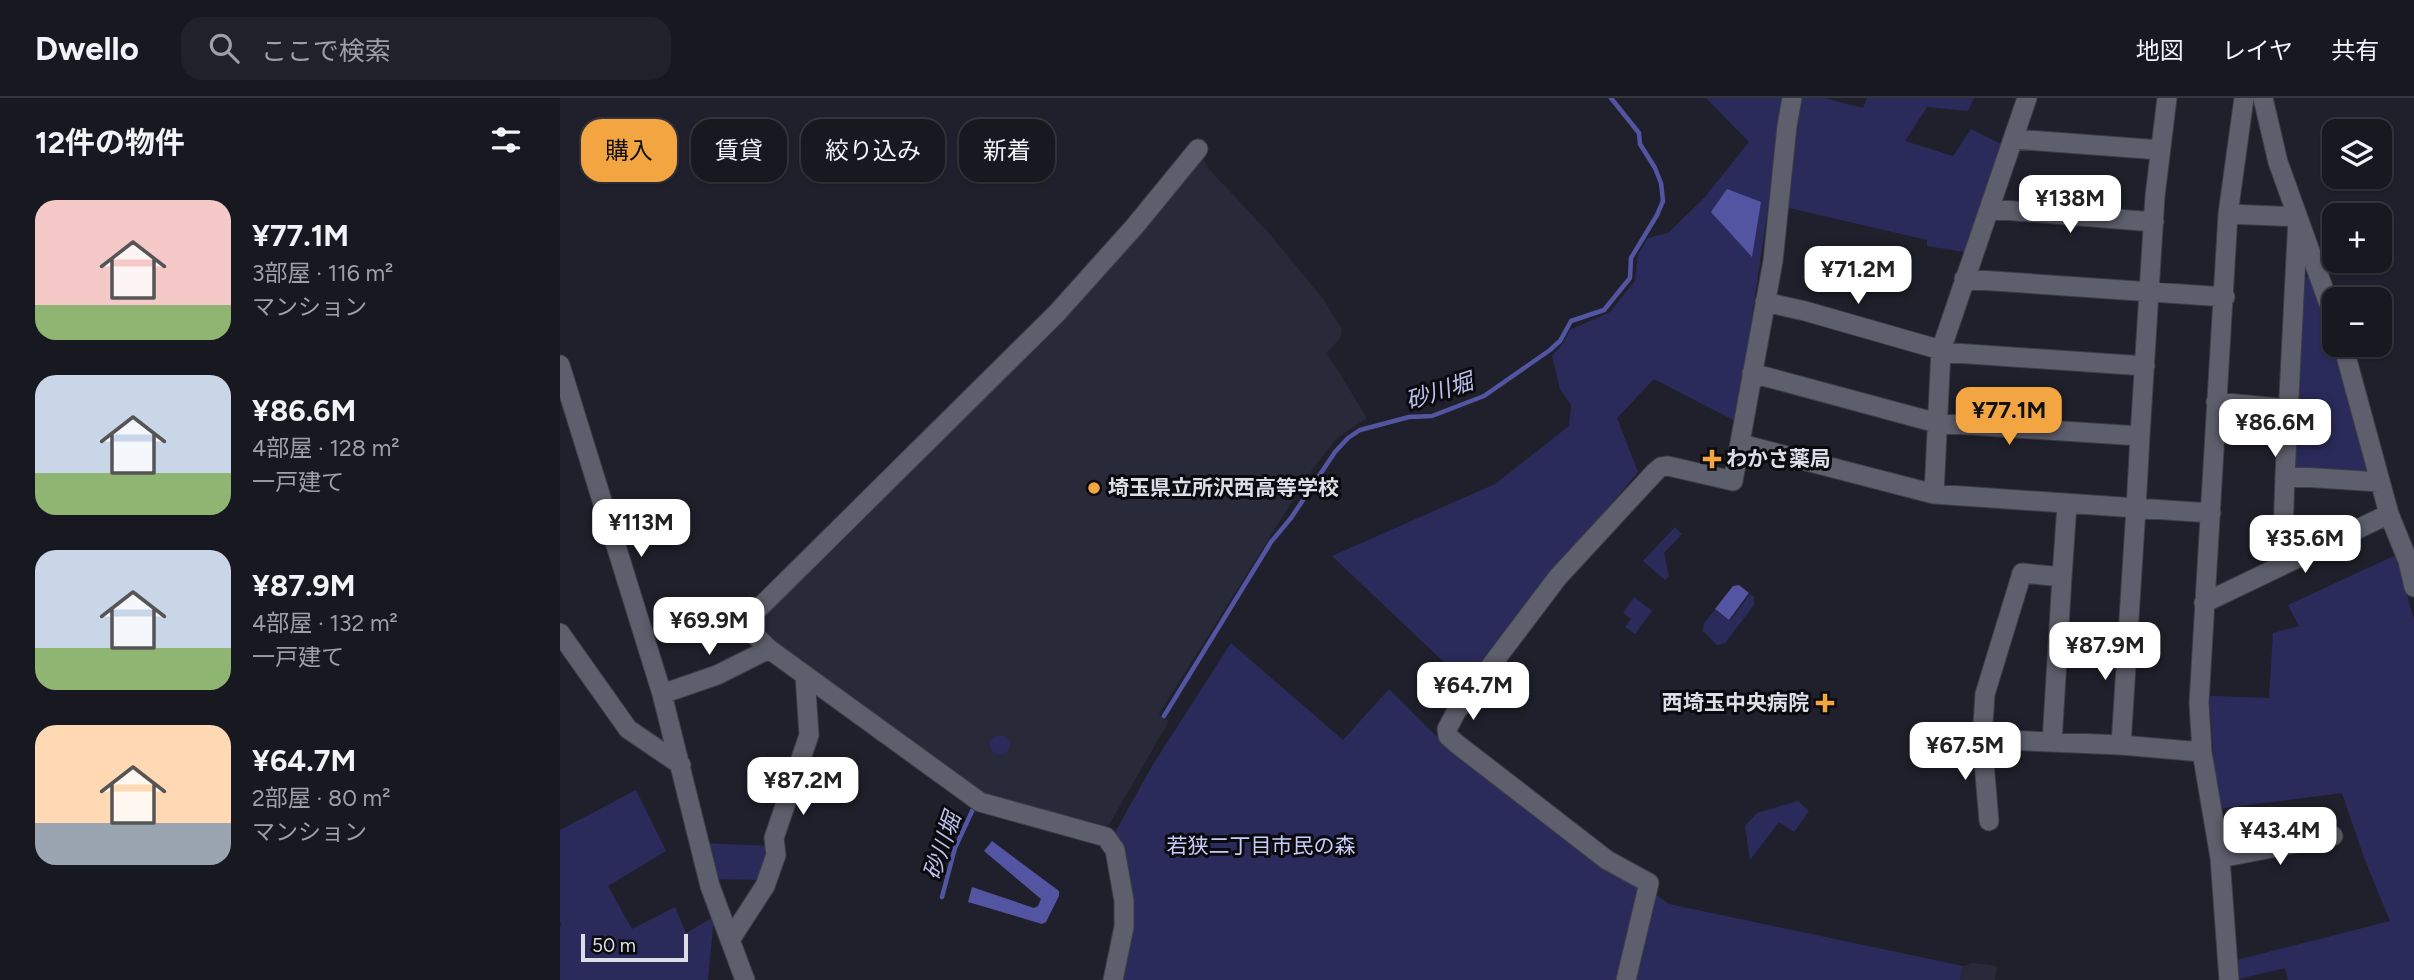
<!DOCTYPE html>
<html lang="ja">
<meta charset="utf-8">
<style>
:root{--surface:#171820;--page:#202129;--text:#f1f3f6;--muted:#9ea0a5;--line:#36373e;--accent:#f2a540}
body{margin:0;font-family:Figtree,"Noto Sans JP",sans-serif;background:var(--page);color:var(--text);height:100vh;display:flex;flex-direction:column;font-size:26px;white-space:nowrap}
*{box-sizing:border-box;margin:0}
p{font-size:23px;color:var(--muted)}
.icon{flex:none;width:38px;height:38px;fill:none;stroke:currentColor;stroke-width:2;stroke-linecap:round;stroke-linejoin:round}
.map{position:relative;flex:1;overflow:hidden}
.details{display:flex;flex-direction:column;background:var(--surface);width:560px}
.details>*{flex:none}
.banner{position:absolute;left:21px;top:21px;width:665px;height:63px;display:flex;gap:14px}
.buttons{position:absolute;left:1762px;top:21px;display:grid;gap:14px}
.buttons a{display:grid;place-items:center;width:70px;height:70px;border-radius:14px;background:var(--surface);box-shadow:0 2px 5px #0004,0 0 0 2px var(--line);font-size:35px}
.scale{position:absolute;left:21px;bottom:18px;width:107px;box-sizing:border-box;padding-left:7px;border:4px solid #dcdde5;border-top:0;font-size:19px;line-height:24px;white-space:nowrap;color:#dcdde5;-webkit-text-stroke:5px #0a0a0f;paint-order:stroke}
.price{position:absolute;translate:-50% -60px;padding:0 16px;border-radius:14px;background:#fff;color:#222;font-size:23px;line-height:46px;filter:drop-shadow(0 2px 4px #0008)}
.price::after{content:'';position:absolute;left:50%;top:42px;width:21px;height:16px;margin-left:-10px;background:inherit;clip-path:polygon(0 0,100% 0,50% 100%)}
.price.active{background:var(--accent);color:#111}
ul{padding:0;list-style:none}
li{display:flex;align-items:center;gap:21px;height:175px;padding:0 35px}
li span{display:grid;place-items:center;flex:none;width:196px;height:140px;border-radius:21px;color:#555}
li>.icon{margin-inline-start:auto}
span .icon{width:84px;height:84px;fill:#fffc;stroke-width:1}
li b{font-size:30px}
h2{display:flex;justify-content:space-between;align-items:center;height:84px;padding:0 35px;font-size:30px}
.pill{padding:0 24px;border-radius:21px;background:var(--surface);box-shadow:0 2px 5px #0004,0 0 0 2px var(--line);font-size:24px;line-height:63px}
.pill.active{background:var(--accent);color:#111}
header{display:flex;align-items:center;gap:42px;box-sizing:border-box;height:98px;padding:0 35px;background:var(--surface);border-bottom:2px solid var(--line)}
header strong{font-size:33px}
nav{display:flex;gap:38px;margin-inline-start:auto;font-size:24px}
.search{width:490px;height:63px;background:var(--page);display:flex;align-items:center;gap:18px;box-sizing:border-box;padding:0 24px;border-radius:21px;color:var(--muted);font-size:26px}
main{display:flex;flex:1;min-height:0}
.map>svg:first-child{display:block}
.built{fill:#282939}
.green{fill:#2b2b5b}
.water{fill:#5355a2}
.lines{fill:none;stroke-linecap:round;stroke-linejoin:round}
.stream{stroke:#5355a2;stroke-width:4.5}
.minor-casing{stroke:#3c3d45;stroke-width:21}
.minor{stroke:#5e5f6c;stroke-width:19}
.poi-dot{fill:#f2a540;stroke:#0a0a0f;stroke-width:2.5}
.labels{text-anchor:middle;stroke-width:6;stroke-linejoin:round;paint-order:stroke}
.poi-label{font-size:21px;font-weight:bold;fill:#dcdde5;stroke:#0a0a0f;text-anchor:start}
.park-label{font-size:21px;fill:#c8cdf8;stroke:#0a0a0f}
.water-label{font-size:23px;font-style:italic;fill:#bcc1ec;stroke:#0a0a0f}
</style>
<header>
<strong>Dwello</strong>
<div class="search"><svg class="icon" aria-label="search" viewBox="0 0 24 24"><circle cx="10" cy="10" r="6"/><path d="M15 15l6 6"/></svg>ここで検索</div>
<nav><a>地図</a><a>レイヤ</a><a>共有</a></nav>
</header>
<main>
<section class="details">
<h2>12件の物件<svg class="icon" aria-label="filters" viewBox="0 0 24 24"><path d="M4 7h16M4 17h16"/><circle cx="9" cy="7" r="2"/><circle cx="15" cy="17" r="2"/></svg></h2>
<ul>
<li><span style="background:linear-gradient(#f6c9c9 75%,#8fb573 0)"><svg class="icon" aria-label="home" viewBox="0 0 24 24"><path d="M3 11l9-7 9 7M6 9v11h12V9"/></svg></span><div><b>¥77.1M</b><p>3部屋 · 116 m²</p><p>マンション</p></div></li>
<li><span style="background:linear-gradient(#c9d6e8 70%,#8fb573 0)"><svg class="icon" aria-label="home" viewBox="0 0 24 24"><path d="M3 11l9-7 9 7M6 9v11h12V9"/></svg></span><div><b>¥86.6M</b><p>4部屋 · 128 m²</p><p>一戸建て</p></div></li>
<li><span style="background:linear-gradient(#c9d6e8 70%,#8fb573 0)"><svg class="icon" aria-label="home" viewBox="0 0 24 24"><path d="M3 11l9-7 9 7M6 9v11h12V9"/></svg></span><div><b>¥87.9M</b><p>4部屋 · 132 m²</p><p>一戸建て</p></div></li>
<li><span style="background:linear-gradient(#ffd9b3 70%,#9aa5b1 0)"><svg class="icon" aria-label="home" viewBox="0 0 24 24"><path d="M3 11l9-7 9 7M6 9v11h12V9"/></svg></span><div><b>¥64.7M</b><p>2部屋 · 80 m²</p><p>マンション</p></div></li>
</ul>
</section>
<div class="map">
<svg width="1854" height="882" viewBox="0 0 1854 882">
<rect width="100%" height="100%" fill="#1f202b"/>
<path class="built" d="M639 58 643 60 648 70 709 135 764 202 782 232 780 240 767 255 807 320 777 340 752 372 599 616 609 623 549 727 542 731 428 702 243 571 190 524Z
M1413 865 1437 868 1435 882H1400L1403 868Z"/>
<path class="green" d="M1146 0H1264L1303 10 1307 0H1414L1408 13 1367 9 1345 43 1393 58 1411 31 1445 48 1405 154 1367 148V142L1229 110 1209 102 1177 324 1094 281 1057 320 1078 374 972 502 907 586 772 458 935 386 1009 328 1011 307 1000 291 992 258 1001 248 1010 232 1050 214 1075 183 1078 156 1088 140 1108 135 1144 100 1189 44Z
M1743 179H1757L1774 233V247L1809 377 1737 372 1732 368Z
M1115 429 1122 436 1104 455 1109 478 1105 482 1083 463Z
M1836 457 1854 522V882H1728L1725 870 1675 882 1677 862 1830 823 1805 762 1782 695 1657 711 1649 598 1709 600 1713 535 1739 528 1728 507Z
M1190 496 1194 499V507L1165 545 1157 547 1143 533 1144 525 1155 512 1170 523Z
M1074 499 1092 513 1075 536 1065 529 1071 521 1063 515Z
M671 545 783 642 829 591 875 637 1109 806 1403 868 1400 882H560L553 738 592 668Z
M430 647a10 10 0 1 1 20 0a10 10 0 1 1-20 0Z
M76 692 106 753 48 788 72 831 115 809 126 835 154 819 148 882H0V829L2 826 0 824V732Z
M1238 703 1249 713 1234 734 1219 724 1190 762 1185 728 1197 715Z
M142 745 212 748 202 782 154 781Z"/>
<path class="water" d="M1167 91 1201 104 1192 159 1151 114Z
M1179 487 1189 495 1169 522 1155 511 1173 488Z
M432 743 499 793V798L486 824 482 826 408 804 412 789 474 810 478 808 481 801 424 753Z"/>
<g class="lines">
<path class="stream" d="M604 618 711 444 731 420 775 354 788 340 800 332 849 319 872 318 924 298 990 252 1000 243 1011 223 1044 212 1070 180 1071 160 1097 117 1103 103 1101 85 1095 70 1080 46 1079 35 1051 0
M382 799 395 750 414 709"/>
<defs>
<path id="minor" d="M1703 0 1718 64 1774 220
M1454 41 1600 52
M1430 111 1594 124
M1668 116 1738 119 1725 378
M1404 181 1665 199
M1205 204 1245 213 1381 252
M1783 247 1829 416 1848 463 1854 489
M1380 254 1585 268
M0 267 102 596 150 788 185 882
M1192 275 1377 325 1580 338 1576 410 1651 415
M1656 304 1730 311
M1580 338 1595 98 1607 0
M1181 346 1374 396 1576 410 1561 647 1642 654
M1374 396 1381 252 1467 0
M1507 406 1502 479 1462 475 1425 596 1422 641 1561 647
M1722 466 1725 378 1820 384
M1644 505 1829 416
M0 535 68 631 121 667
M102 596 157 577 209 551
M1422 641 1429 723
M1492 644 1502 479
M1660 760 1773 738
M170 842 205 788 216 757 214 740 249 637 245 577
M553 882 564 829V803L555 752 546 739 420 704 209 551 183 526 497 215 575 128 638 51
M1066 882 1089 785 1047 762 897 646 888 638 887 631 896 614 998 479 1095 374 1101 369 1108 368 1173 383 1213 163 1227 28 1232 0
M1669 882 1660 760 1642 654 1639 605 1668 116 1684 0"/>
</defs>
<use href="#minor" class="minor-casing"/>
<use href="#minor" class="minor"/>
</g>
<g class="poi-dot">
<path d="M1148.5 350.5h7v7h7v7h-7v7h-7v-7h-7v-7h7z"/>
<circle cx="534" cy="390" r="7"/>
<path d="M1261.5 594.5h7v7h7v7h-7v7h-7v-7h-7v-7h7z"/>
</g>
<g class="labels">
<g class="poi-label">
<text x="1166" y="368">わかさ薬局</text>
<text x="548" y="397">埼玉県立所沢西高等学校</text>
<text x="1249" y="612" text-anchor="end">西埼玉中央病院</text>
</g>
<g class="park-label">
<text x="701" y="755">若狭二丁目市民の森</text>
</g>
<g class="water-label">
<text transform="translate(879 293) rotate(-18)" y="8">砂川堀</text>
<text transform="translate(382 748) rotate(-71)" y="8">砂川堀</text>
</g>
</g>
</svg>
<div class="buttons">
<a><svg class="icon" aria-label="layers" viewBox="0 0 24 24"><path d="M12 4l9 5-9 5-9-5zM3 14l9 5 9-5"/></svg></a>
<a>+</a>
<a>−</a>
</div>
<div class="scale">50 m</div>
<b class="price" style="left:1510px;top:137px">¥138M</b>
<b class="price" style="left:1298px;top:208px">¥71.2M</b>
<b class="price active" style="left:1449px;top:349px">¥77.1M</b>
<b class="price" style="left:1715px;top:361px">¥86.6M</b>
<b class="price" style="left:81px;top:461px">¥113M</b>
<b class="price" style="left:1745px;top:477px">¥35.6M</b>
<b class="price" style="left:149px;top:559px">¥69.9M</b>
<b class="price" style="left:1545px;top:584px">¥87.9M</b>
<b class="price" style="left:913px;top:624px">¥64.7M</b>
<b class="price" style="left:1405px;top:684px">¥67.5M</b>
<b class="price" style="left:243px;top:719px">¥87.2M</b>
<b class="price" style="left:1720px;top:769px">¥43.4M</b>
<div class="banner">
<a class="pill active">購入</a>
<a class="pill">賃貸</a>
<a class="pill">絞り込み</a>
<a class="pill">新着</a>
</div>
</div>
</main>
